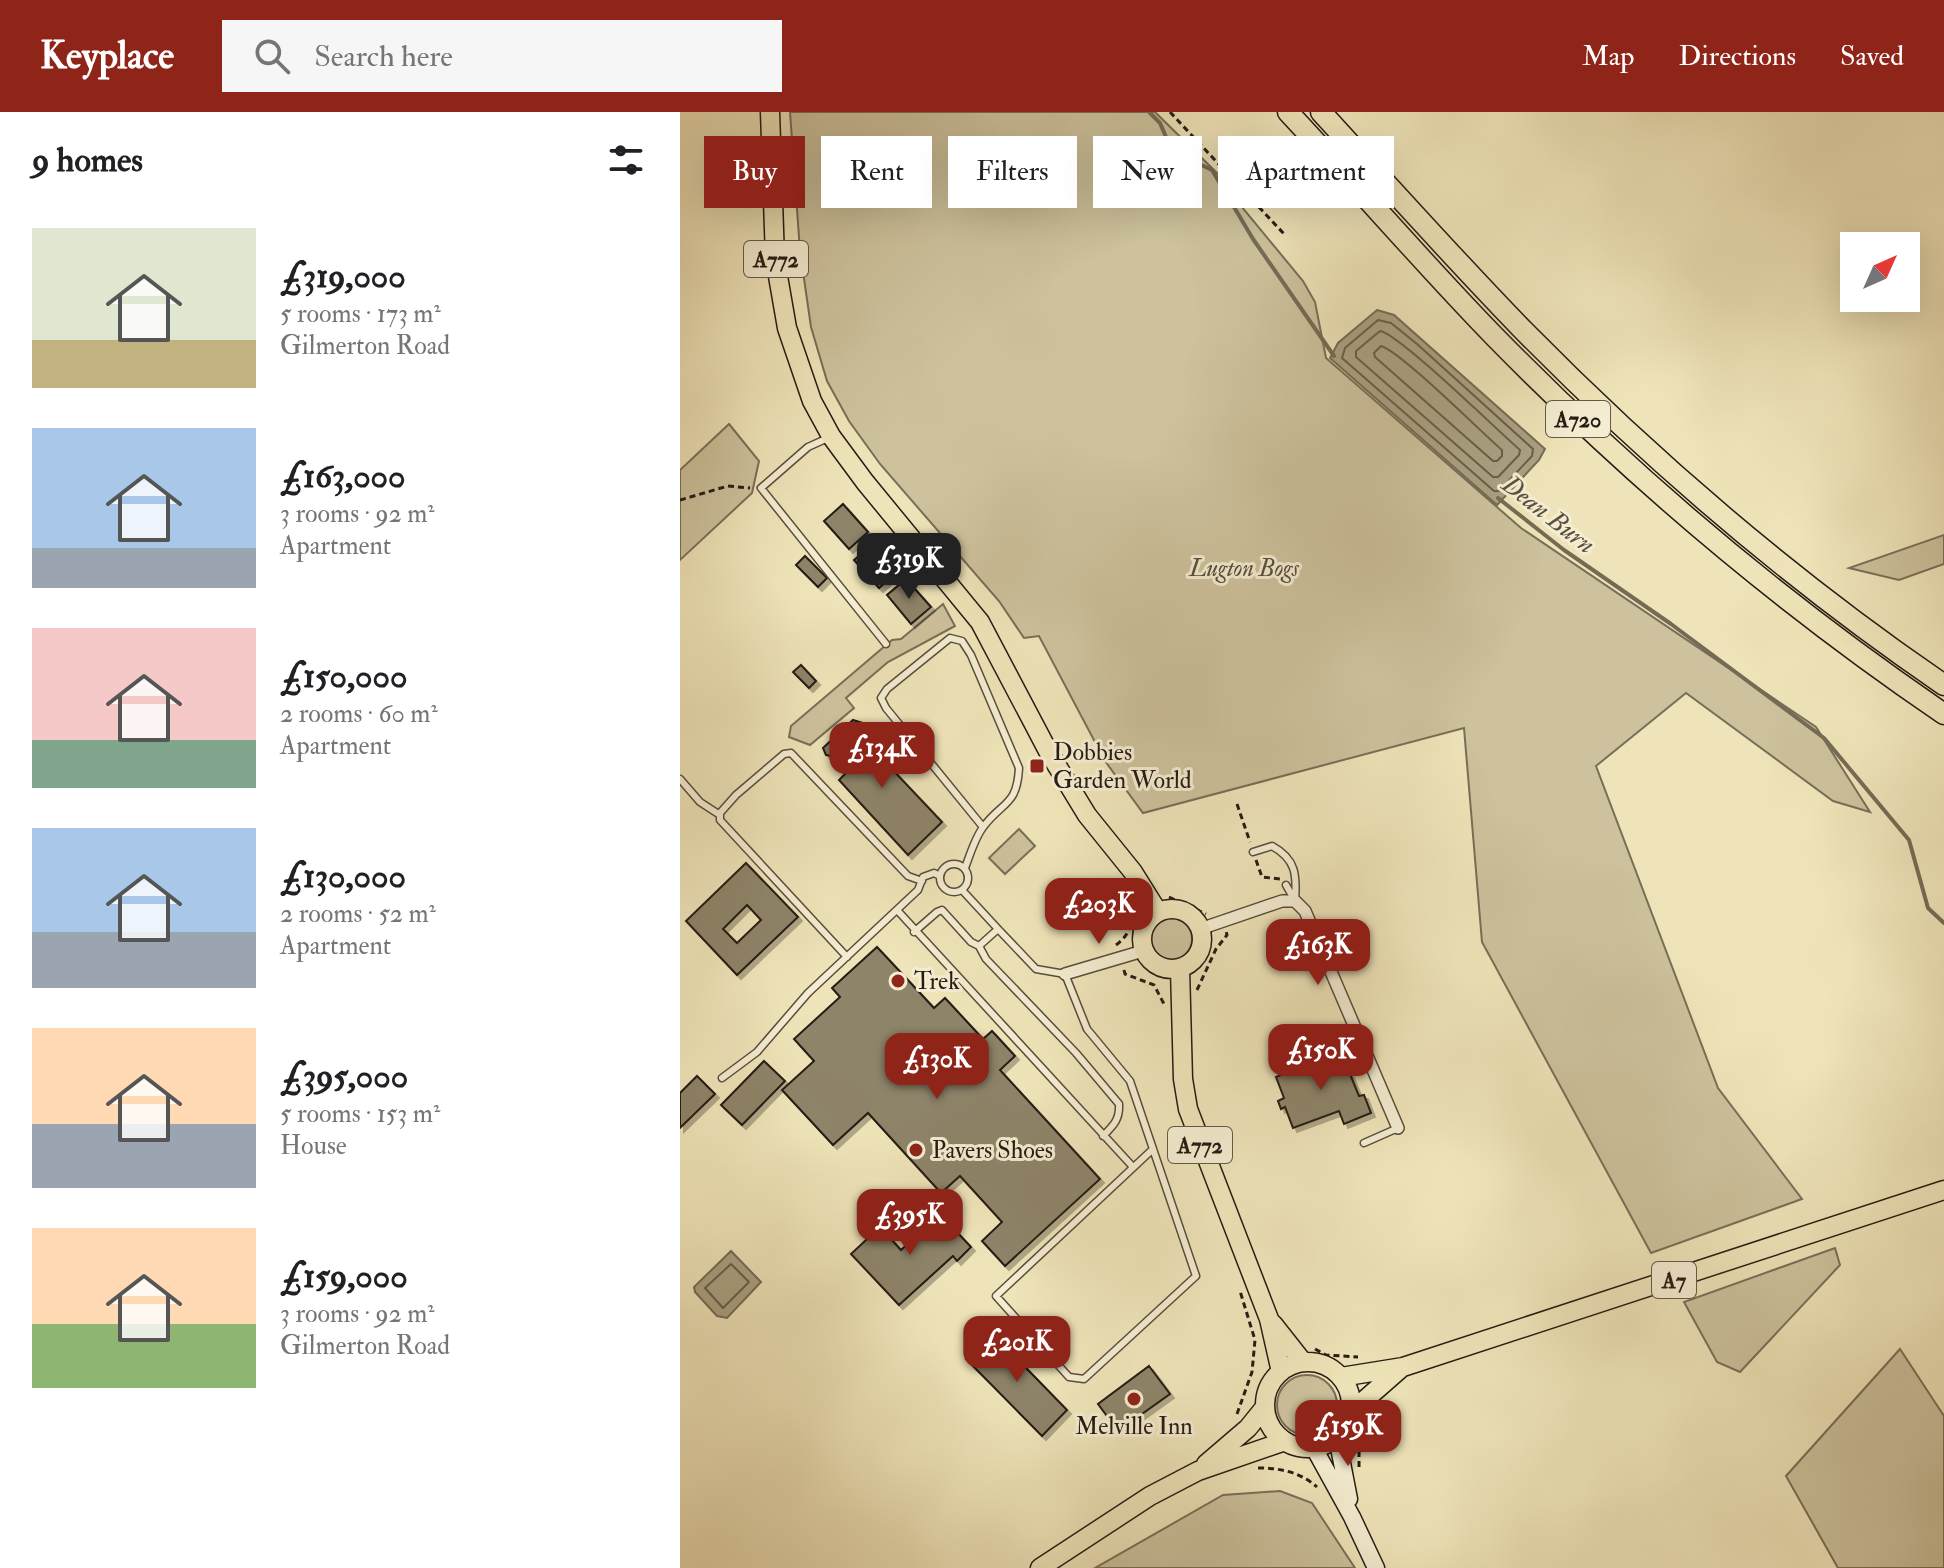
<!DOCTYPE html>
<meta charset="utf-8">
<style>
:root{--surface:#fff;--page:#f6f6f6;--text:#202124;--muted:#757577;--accent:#8f2418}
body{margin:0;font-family:"IM FELL Double Pica",serif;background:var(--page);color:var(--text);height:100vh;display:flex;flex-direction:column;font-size:30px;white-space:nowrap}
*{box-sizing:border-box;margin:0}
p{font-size:26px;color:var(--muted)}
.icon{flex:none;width:44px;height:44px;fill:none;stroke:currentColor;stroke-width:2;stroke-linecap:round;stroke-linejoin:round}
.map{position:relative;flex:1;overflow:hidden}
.details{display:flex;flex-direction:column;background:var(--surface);width:680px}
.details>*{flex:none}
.hud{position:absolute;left:24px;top:24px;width:760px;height:72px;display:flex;gap:16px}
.needle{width:52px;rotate:45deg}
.buttons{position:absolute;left:1160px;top:120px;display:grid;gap:16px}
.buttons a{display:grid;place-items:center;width:80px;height:80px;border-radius:0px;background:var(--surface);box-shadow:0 8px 32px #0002;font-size:40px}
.price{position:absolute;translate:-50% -68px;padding:0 18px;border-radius:16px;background:var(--accent);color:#fff;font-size:26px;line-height:52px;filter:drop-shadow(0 2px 4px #0008)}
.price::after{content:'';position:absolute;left:50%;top:48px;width:24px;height:18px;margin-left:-12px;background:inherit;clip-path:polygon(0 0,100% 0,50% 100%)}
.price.on{background:#222;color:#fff}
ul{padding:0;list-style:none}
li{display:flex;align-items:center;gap:24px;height:200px;padding:0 32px}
li span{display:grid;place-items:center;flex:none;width:224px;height:160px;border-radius:0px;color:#555}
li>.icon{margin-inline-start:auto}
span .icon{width:96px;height:96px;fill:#fffc;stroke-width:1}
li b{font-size:34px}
h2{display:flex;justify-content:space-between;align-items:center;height:96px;padding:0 32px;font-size:34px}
.pill{padding:0 28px;border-radius:0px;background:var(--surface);box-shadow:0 8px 32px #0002;font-size:28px;line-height:72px}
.pill.on{background:var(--accent);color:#fff}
header{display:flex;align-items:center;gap:48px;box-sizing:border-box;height:112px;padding:0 40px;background:var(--accent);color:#fff}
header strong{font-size:38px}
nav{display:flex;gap:44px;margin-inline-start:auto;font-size:28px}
.search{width:560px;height:72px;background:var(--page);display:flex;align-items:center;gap:20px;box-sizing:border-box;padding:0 28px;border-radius:0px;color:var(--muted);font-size:30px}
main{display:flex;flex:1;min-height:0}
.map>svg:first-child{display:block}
.green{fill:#cdc29d;stroke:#796e58;stroke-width:2}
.water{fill:#aaa081;stroke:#756b55;stroke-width:2}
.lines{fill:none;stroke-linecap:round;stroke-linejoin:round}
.shore{stroke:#685e4a;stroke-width:2}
.stream{stroke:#756b55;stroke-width:4}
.building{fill:#8e8469;stroke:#251b13;stroke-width:2;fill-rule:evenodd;filter:url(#shadow)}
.lane-casing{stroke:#584d3c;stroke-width:9}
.street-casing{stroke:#584d3c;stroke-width:14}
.secondary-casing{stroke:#251b13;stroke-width:19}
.primary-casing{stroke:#251b13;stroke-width:21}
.highway-casing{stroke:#251b13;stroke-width:23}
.path{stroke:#251b13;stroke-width:3;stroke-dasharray:6 4;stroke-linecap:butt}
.lane{stroke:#f5edd2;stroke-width:6}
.street{stroke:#f5edd2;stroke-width:11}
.secondary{stroke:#f5edd2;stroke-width:16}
.primary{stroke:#efe4b9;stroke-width:18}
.highway{stroke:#efe4b9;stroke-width:20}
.poi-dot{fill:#8f2418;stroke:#f5edd2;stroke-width:3}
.labels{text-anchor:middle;stroke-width:6;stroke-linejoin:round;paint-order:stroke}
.shield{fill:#f5edd2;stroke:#635a4c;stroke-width:2}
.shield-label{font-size:22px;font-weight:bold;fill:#251b13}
.park-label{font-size:24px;font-style:italic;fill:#574d3c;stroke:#f5edd2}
.poi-label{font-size:24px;fill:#251b13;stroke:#f5edd2;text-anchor:start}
.water-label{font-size:26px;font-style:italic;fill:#5a503f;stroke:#f5edd2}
</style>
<header>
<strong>Keyplace</strong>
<div class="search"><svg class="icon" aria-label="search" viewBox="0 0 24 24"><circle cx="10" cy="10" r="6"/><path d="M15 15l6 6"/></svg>Search here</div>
<nav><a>Map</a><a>Directions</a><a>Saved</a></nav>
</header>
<main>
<section class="details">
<h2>9 homes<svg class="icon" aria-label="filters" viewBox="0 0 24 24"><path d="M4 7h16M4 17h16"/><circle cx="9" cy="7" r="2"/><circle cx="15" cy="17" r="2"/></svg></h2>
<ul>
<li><span style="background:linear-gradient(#dfe7d0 70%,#c2b280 0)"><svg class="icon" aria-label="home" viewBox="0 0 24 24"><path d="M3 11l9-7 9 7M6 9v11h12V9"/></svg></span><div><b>£319,000</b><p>5 rooms · 173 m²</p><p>Gilmerton Road</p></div></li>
<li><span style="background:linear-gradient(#a9c7e8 75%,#9aa5b1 0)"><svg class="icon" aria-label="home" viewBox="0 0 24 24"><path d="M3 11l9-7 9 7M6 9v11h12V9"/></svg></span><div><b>£163,000</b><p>3 rooms · 92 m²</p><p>Apartment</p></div></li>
<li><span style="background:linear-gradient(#f6c9c9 70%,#7fa58c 0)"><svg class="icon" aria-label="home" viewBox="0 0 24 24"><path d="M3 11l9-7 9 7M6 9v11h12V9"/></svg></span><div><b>£150,000</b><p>2 rooms · 60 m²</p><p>Apartment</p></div></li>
<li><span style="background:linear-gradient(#a9c7e8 65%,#9aa5b1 0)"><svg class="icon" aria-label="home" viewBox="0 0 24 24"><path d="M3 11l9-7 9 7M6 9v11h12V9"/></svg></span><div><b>£130,000</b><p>2 rooms · 52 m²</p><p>Apartment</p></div></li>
<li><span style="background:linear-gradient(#ffd9b3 60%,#9aa5b1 0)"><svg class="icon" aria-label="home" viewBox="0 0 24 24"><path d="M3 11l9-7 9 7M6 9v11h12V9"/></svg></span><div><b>£395,000</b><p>5 rooms · 153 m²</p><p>House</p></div></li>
<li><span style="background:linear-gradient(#ffd9b3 60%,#8fb573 0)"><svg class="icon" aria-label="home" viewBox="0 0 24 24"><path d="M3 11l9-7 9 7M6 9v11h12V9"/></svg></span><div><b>£159,000</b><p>3 rooms · 92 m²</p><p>Gilmerton Road</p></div></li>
</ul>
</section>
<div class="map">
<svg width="1264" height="1456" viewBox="0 0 1264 1456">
<defs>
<filter id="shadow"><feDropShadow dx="4" dy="4" stdDeviation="0" flood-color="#0004"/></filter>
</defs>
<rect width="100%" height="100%" fill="#efe4b9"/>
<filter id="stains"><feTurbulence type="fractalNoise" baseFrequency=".0025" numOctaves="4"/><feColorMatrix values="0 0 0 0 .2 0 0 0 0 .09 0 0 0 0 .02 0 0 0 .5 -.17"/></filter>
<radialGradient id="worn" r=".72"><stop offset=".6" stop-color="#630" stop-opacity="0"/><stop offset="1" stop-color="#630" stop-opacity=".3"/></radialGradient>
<path class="green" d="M110 0H475L539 63 561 94 623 169 635 190 646 246 841 416 1136 615 1190 700 1153 689 1006 581 916 654 1038 976 1122 1087 971 1141 802 830 784 616 463 701 425 649 359 524 344 526 319 489 200 352 169 309 147 269 131 215 120 139Z
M49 312 79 349 72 381 0 448V358Z
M1264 423V452L1219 468 1169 456Z
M263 492 275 514 208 550 166 586 174 596 130 633 109 625 111 614 212 528 221 527Z
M339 717 355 734 325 762 309 746Z
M470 827a21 21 0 1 1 42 0a21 21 0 1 1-42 0Z
M1155 1136 1160 1153 1060 1260 1037 1250 1004 1190Z
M1220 1237 1264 1304V1456H1158L1106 1364Z
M597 1293a30 30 0 1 1 60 0a30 30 0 1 1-60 0Z
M600 1379 632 1391 675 1456H415L543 1383Z"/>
<path class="water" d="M697 198 714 203 865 337 859 348 817 393 650 246 658 231Z
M51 1139 81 1170 47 1206 37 1204 15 1180 14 1175Z"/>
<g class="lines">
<path class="shore" d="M698 208 711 211 737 232 853 337 852 344 819 379H814L662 246 665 236Z
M700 219C718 221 819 320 840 338L839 343 818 365H813L676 245V239Z
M701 234C720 239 801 320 822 338V344L817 349H813L695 245 694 241Z
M51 1152 69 1170 43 1196 25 1176Z"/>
<path class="stream" d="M469 0 480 11 492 39 532 58 573 127 654 244
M818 386 884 438 991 512 1144 626 1229 728 1248 796 1264 811"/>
</g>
<path class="building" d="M163 392 188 420 169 437 144 409Z
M195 430 219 459 199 476 174 448Z
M125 444 147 466 138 475 116 453Z
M226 467 251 495 231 512 207 483Z
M121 553 136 569 129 576 113 560Z
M173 608 186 612 187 643 193 637 262 710 228 743 159 668 178 649 146 643 143 636Z
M66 751 118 805 57 863 6 809ZM67 793 81 808 57 831 43 817Z
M197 835 254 896 265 886 303 927 312 919 335 944 320 958 420 1067 325 1154 302 1129 322 1110 280 1064 261 1081 188 1001 153 1033 102 978 134 949 114 927 160 885 152 876Z
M661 940 679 984 684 983 691 1001 664 1012 659 999 613 1016 605 995 601 997 598 989 604 986 596 965 601 963 600 960 611 955 613 959 639 945 640 949Z
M84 949 105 969 62 1013 41 993Z
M17 964 35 982 0 1016V981Z
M260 1102 291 1135 277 1149 273 1144 219 1193 171 1142 200 1115 221 1138Z
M312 1221 387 1298 362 1324 286 1247Z
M469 1254 490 1282 438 1319 418 1292Z"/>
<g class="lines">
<defs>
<path id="lane" d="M148 326 128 335 81 376 206 532
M0 667 20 690 40 703
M573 740 592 734C616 747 617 763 615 789
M260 766a14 14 0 1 1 28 0a14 14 0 1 1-28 0Z
M285 756C290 743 295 725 304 714 323 689 337 694 339 656L291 543 282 529 270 526 207 577 201 586 206 596 303 715
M606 773 614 787
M282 778 318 817
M217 798 453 1055
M234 820 257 800 262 798 291 830 299 834
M167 845 40 708V701L56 683 104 642 111 641 228 764 242 769
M42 966 77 940 128 881 238 778 243 765 254 761 260 764
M423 1024C434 1013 440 1007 439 992L396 941 306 847 299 834 318 817 356 857 385 862 407 917 450 969 516 1164 404 1267 389 1265 316 1184 473 1037
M684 1031 718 1016"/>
<path id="street" d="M520 817 602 789H615L625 799 718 1016
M385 862 463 839"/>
<path id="secondary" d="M657 1325 669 1387
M634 1336 672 1405 696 1456"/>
<path id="primary" d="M90 0 95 147 107 216 132 289 151 324 185 370 300 510 368 639 407 703 453 760 478 800
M462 827a30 30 0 1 1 60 0a30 30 0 1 1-60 0Z
M500 857 503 967 508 997 589 1207 601 1260
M593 1212 623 1250
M585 1293a43 43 0 1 1 86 0a43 43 0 1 1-86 0Z
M661 1265 723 1255 1264 1078
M671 1300 720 1257
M526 1352 568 1316 585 1295
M360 1456 470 1384 518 1359 605 1329"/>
<path id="highway" d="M608 0C677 74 743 151 814 224 952 365 1101 491 1264 602
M641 0C708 73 774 147 843 218 972 349 1112 469 1264 573"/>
</defs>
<use href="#lane" class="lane-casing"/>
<use href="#street" class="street-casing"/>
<use href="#secondary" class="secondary-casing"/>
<use href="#primary" class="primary-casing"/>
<use href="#highway" class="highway-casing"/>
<path class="path" d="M490 0 605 123
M0 388 48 374 70 376
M557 692 570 730
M576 748 582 765 600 767
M489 785 526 802
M436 833C452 821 452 810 451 790
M444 858 445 862 474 873 484 892
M517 878 536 837 547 823 546 819
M635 1237 646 1243 678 1245
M557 1302 572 1260 575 1228 560 1179
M679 1355V1333L684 1311
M578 1356C600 1356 620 1360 637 1375"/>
<use href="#lane" class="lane"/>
<use href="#street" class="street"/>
<use href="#secondary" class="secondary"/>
<use href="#primary" class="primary"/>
<use href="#highway" class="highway"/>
</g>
<g class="poi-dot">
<rect x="349" y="646" width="16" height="16" rx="4"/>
<circle cx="218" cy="869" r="8"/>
<circle cx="236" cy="1038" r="8"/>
<circle cx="454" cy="1287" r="8"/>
</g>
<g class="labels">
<g class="shield">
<rect x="64" y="129" width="64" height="36" rx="6"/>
<rect x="866" y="289" width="64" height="36" rx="6"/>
<rect x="488" y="1015" width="64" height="36" rx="6"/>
<rect x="972" y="1150" width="44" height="36" rx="6"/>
</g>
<g class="shield-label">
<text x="96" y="155">A772</text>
<text x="898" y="315">A720</text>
<text x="520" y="1041">A772</text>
<text x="994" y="1176">A7</text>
</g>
<g class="park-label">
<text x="564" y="464">Lugton Bogs</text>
</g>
<g class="poi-label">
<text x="373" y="648">Dobbies<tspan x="373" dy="28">Garden World</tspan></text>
<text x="234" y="877">Trek</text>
<text x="252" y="1046">Pavers Shoes</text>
<text x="454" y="1322" text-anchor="middle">Melville Inn</text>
</g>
<g class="water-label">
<text transform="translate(869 402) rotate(38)" y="9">Dean Burn</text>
</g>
</g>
<rect width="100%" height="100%" filter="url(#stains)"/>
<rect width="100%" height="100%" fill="url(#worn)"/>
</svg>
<div class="buttons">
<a><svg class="needle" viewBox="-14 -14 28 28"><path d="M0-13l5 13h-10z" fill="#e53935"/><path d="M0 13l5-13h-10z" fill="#757577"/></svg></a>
</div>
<b class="price on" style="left:229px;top:489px">£319K</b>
<b class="price" style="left:202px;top:678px">£134K</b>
<b class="price" style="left:419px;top:834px">£203K</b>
<b class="price" style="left:638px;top:875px">£163K</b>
<b class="price" style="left:641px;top:980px">£150K</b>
<b class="price" style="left:257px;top:989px">£130K</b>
<b class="price" style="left:230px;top:1145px">£395K</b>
<b class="price" style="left:337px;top:1272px">£201K</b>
<b class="price" style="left:668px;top:1356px">£159K</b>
<div class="hud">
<a class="pill on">Buy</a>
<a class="pill">Rent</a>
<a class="pill">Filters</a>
<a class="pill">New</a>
<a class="pill">Apartment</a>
</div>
</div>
</main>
